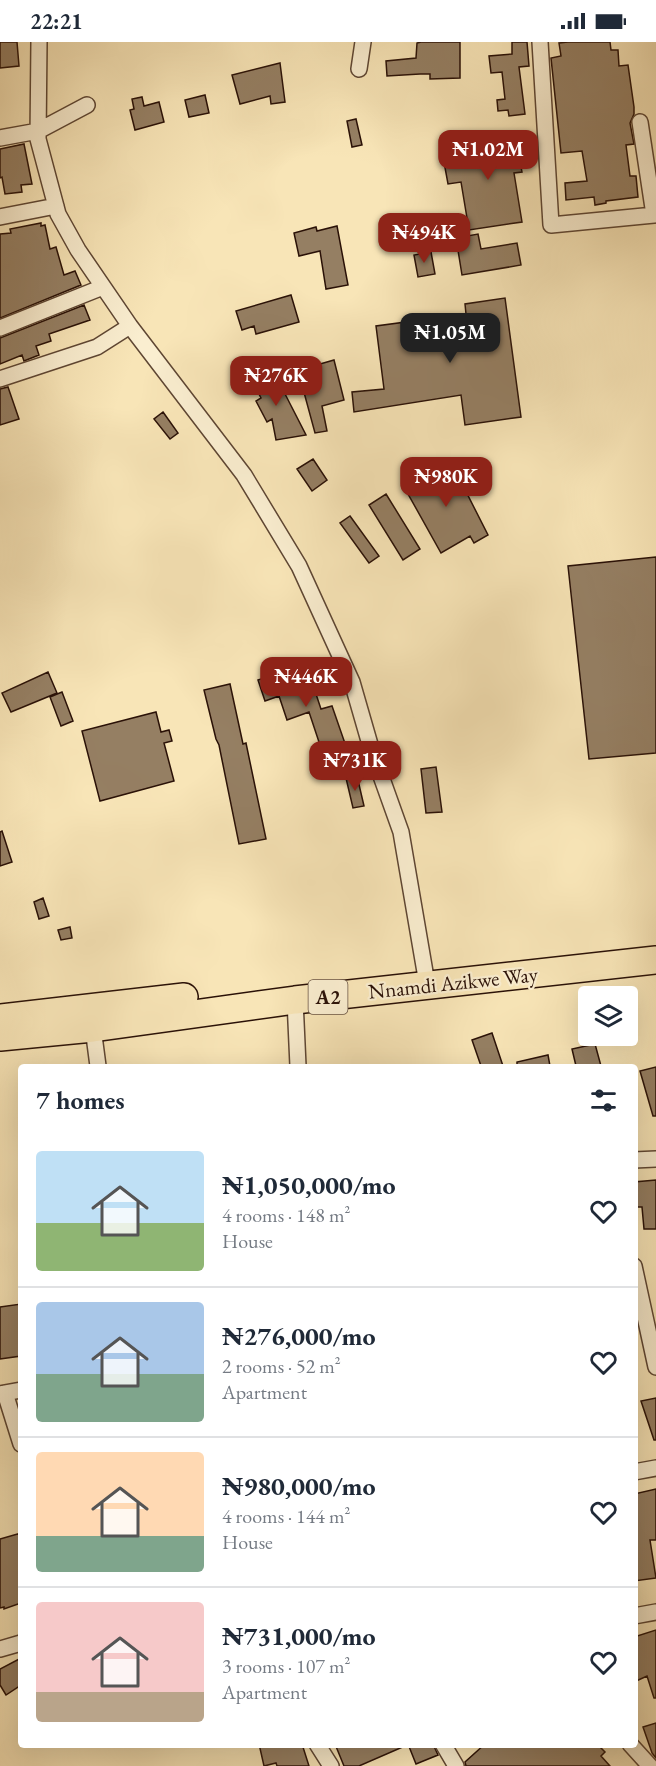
<!DOCTYPE html>
<meta charset="utf-8">
<style>
:root{--surface:#fff;--page:#f6f6f7;--text:#1f2937;--muted:#747a83;--line:#e0e1e3;--accent:#8f2418}
body{margin:0;font-family:"EB Garamond",serif;background:var(--page);color:var(--text);height:100vh;display:flex;flex-direction:column;font-size:22px;white-space:nowrap}
*{box-sizing:border-box;margin:0}
p{font-size:20px;color:var(--muted)}
.icon{flex:none;width:33px;height:33px;fill:none;stroke:currentColor;stroke-width:2;stroke-linecap:round;stroke-linejoin:round}
.map{position:relative;flex:1;overflow:hidden}
.details{position:absolute;left:18px;top:1022px;width:620px;height:684px;display:flex;flex-direction:column;background:var(--surface);border-radius:6px;box-shadow:0 6px 24px #0002}
.details>*{flex:none}
.controls{position:absolute;left:578px;top:944px;display:grid;gap:12px}
.controls a{display:grid;place-items:center;width:60px;height:60px;border-radius:6px;background:var(--surface);box-shadow:0 6px 24px #0002;font-size:30px}
.price{position:absolute;translate:-50% -51px;padding:0 14px;border-radius:12px;background:var(--accent);color:#fff;font-size:20px;line-height:39px;filter:drop-shadow(0 2px 3px #0008)}
.price::after{content:'';position:absolute;left:50%;top:36px;width:18px;height:14px;margin-left:-9px;background:inherit;clip-path:polygon(0 0,100% 0,50% 100%)}
.price.current{background:#222;color:#fff}
ul{padding:0;list-style:none}
li{display:flex;align-items:center;gap:18px;height:150px;padding:0 18px}
li+li{border-top:2px solid var(--line)}
li span{display:grid;place-items:center;flex:none;width:168px;height:120px;border-radius:6px;color:#555}
li>.icon{margin-inline-start:auto}
span .icon{width:72px;height:72px;fill:#fffc;stroke-width:1}
li b{font-size:26px}
h2{display:flex;justify-content:space-between;align-items:center;height:72px;padding:0 18px;font-size:26px}
.status{display:flex;justify-content:space-between;align-items:center;height:42px;padding:0 30px;background:var(--surface);direction:ltr}
.status svg{height:16px;fill:currentColor}
.map>svg:first-child{display:block}
.building{fill:#957f63;stroke:#2a1107;stroke-width:1.5}
.lines{fill:none;stroke-linecap:round;stroke-linejoin:round}
.street-casing{stroke:#5e4633;stroke-width:18}
.highway-casing{stroke:#2a1107;stroke-width:30}
.street{stroke:#faeed0;stroke-width:15}
.highway{stroke:#f8e5b7;stroke-width:27}
.labels{text-anchor:middle;stroke-width:4.5;stroke-linejoin:round;paint-order:stroke}
.shield{fill:#faeed0;stroke:#685343;stroke-width:1.5}
.shield-label{font-size:20px;font-weight:bold;fill:#2a1107}
.street-label{font-size:21px;fill:#2a1107;stroke:#faeed0}
</style>
<div class="status"><b>22:21</b><svg viewBox="0 0 49 12"><path d="M0 12V9h3v3zM5 12V6h3v6zM10 12V3h3v9zM15 12V0h3v12zM26 1h20v11H26zM47 4h2v5h-2z"/></svg></div>
<div class="map">
<svg width="656" height="1724" viewBox="0 0 656 1724">
<rect width="100%" height="100%" fill="#f8e5b7"/>
<filter id="stains"><feTurbulence type="fractalNoise" baseFrequency=".00333" numOctaves="4"/><feColorMatrix values="0 0 0 0 .2 0 0 0 0 .09 0 0 0 0 .02 0 0 0 .5 -.17"/></filter>
<radialGradient id="worn" r=".72"><stop offset=".6" stop-color="#630" stop-opacity="0"/><stop offset="1" stop-color="#630" stop-opacity=".3"/></radialGradient>
<path class="building" d="M0 0H17L19 24 0 26Z
M421 0H460V36L430 37V32H420L387 34 386 19 416 16 417 1Z
M512 0H527L529 24 519 25 525 72 509 74 508 68 498 69 497 58 505 57 502 30 491 31 489 14 512 12Z
M568 0H610L611 8H618L619 24 628 23 634 65V72L630 81 634 102 626 103 630 134H636L638 155 606 159V161L595 163 594 155 566 158 565 141 587 139 582 109 561 111 551 16 561 14 559 1Z
M280 21 285 60 271 62 270 54 240 62 232 33Z
M205 53 209 71 189 75 185 58Z
M142 55 144 64 159 60 164 80 135 88 130 68 134 67 132 57Z
M356 77 362 103 352 105 347 79Z
M515 93 522 130 514 131 522 180 469 188 461 140 448 142 444 120 457 118 454 103Z
M24 102 32 142 21 143 22 150 5 152 2 135 0 136V107Z
M41 181V184L45 183 50 207 56 205 64 233 75 229 81 243 0 276V192L11 191 10 187Z
M337 184 348 243 326 247 320 209 299 214 294 191 316 185 317 189Z
M478 192 481 207 517 201 521 223 462 233 456 196Z
M431 210 435 232 418 235 414 213Z
M291 253 299 280 256 292 254 284 242 288 236 269Z
M505 256 521 375 465 383 461 353 354 370 352 350 384 347 376 284 466 272 465 262Z
M84 263 90 278 49 292 51 299 36 304 39 313 24 319 22 313 0 322V296Z
M334 318 344 358 322 364 327 389 315 391 302 343 310 341 306 326Z
M262 324 277 352 283 348 306 393 276 398 272 377 267 380 256 359 261 356 248 331Z
M8 345 19 377 0 383V347Z
M163 370 178 391 170 397 154 377Z
M313 417 327 438 312 449 297 427Z
M451 420 488 493 474 501 470 494 441 511 403 443Z
M386 452 420 507 403 518 369 463Z
M350 474 379 514 369 521 340 481Z
M656 515V711L589 717 568 524Z
M304 624 306 629 308 628 321 667 332 664 349 713 326 721 309 670 287 678 279 654 265 659 258 638Z
M48 630 57 651 11 670 2 651Z
M230 642 243 702 246 701 266 797 239 802 219 703 216 697 204 648Z
M62 650 73 679 61 684 50 655Z
M156 670 161 690 169 688 172 699 164 701 174 739 100 759 82 689Z
M436 725 442 770 426 771 421 727Z
M357 734 364 764 353 766 346 736Z
M2 789 12 820 0 824V790Z
M43 856 49 874 39 877 34 860Z
M70 885 72 896 61 898 58 888Z
M492 991 503 1024H481L472 998Z
M595 1002 601 1024H576L572 1007Z
M548 1013 550 1024H517V1020Z
M656 1025V1074H653L640 1029Z
M656 1138V1187H644L642 1165H636L634 1140Z
M21 1262V1314L0 1317V1265Z
M656 1356V1398H654L641 1359Z
M656 1447V1498H650L656 1536 634 1539V1452Z
M21 1491V1561L4 1567V1565L0 1566V1497Z
M656 1588V1656H654L647 1634 634 1640V1595Z
M21 1616V1643L6 1653 0 1643V1627Z
M656 1681V1716L652 1711 643 1685Z
M259 1702H302L309 1724H277L276 1721 264 1724Z
M335 1702H405V1704L359 1724H344Z
M408 1702H433L438 1713 416 1722Z
M485 1702H597L605 1710 601 1714 610 1724H466L465 1720Z"/>
<g class="lines">
<defs>
<path id="street" d="M39 0 38 97 58 172 78 208 130 284 244 433 299 524 352 640 371 706 401 790 425 930
M540 0 551 183 654 173
M359 27 363 0
M640 80 654 173 656 172
M0 96 38 89 87 63
M0 175 56 164
M0 286 103 245
M0 337 97 305 130 284
M295 958 298 1024
M93 986 98 1024
M634 1118 656 1117
M634 1224 656 1325
M5 1351 21 1402
M0 1352 21 1348
M634 1430 656 1426
M634 1574 656 1570
M0 1607 21 1601
M317 1702 331 1724
M443 1702 456 1724
M630 1702 650 1724"/>
<path id="highway" d="M0 976 184 955
M0 995 93 986 295 958 656 918"/>
</defs>
<use href="#street" class="street-casing"/>
<use href="#highway" class="highway-casing"/>
<use href="#street" class="street"/>
<use href="#highway" class="highway"/>
</g>
<g class="labels">
<rect class="shield" x="308.5" y="938" width="39" height="34" rx="4.5"/>
<g class="shield-label">
<text x="328" y="962">A2</text>
</g>
<g class="street-label">
<text transform="translate(453 941) rotate(-6)" y="7">Nnamdi Azikwe Way</text>
</g>
</g>
<rect width="100%" height="100%" filter="url(#stains)"/>
<rect width="100%" height="100%" fill="url(#worn)"/>
</svg>
<div class="controls">
<a><svg class="icon" aria-label="layers" viewBox="0 0 24 24"><path d="M12 4l9 5-9 5-9-5zM3 14l9 5 9-5"/></svg></a>
</div>
<b class="price" style="left:488px;top:139px">₦1.02M</b>
<b class="price" style="left:424px;top:222px">₦494K</b>
<b class="price current" style="left:450px;top:322px">₦1.05M</b>
<b class="price" style="left:276px;top:365px">₦276K</b>
<b class="price" style="left:446px;top:466px">₦980K</b>
<b class="price" style="left:306px;top:666px">₦446K</b>
<b class="price" style="left:355px;top:750px">₦731K</b>
<section class="details">
<h2>7 homes<svg class="icon" aria-label="filters" viewBox="0 0 24 24"><path d="M4 7h16M4 17h16"/><circle cx="9" cy="7" r="2"/><circle cx="15" cy="17" r="2"/></svg></h2>
<ul>
<li><span style="background:linear-gradient(#bfe0f5 60%,#8fb573 0)"><svg class="icon" aria-label="home" viewBox="0 0 24 24"><path d="M3 11l9-7 9 7M6 9v11h12V9"/></svg></span><div><b>₦1,050,000/mo</b><p>4 rooms · 148 m²</p><p>House</p></div><svg class="icon" aria-label="heart" viewBox="0 0 24 24"><path d="M12 20l-8-8c-3-5 5-10 8-4 3-6 11-1 8 4z"/></svg></li>
<li><span style="background:linear-gradient(#a9c7e8 60%,#7fa58c 0)"><svg class="icon" aria-label="home" viewBox="0 0 24 24"><path d="M3 11l9-7 9 7M6 9v11h12V9"/></svg></span><div><b>₦276,000/mo</b><p>2 rooms · 52 m²</p><p>Apartment</p></div><svg class="icon" aria-label="heart" viewBox="0 0 24 24"><path d="M12 20l-8-8c-3-5 5-10 8-4 3-6 11-1 8 4z"/></svg></li>
<li><span style="background:linear-gradient(#ffd9b3 70%,#7fa58c 0)"><svg class="icon" aria-label="home" viewBox="0 0 24 24"><path d="M3 11l9-7 9 7M6 9v11h12V9"/></svg></span><div><b>₦980,000/mo</b><p>4 rooms · 144 m²</p><p>House</p></div><svg class="icon" aria-label="heart" viewBox="0 0 24 24"><path d="M12 20l-8-8c-3-5 5-10 8-4 3-6 11-1 8 4z"/></svg></li>
<li><span style="background:linear-gradient(#f6c9c9 75%,#b9a48a 0)"><svg class="icon" aria-label="home" viewBox="0 0 24 24"><path d="M3 11l9-7 9 7M6 9v11h12V9"/></svg></span><div><b>₦731,000/mo</b><p>3 rooms · 107 m²</p><p>Apartment</p></div><svg class="icon" aria-label="heart" viewBox="0 0 24 24"><path d="M12 20l-8-8c-3-5 5-10 8-4 3-6 11-1 8 4z"/></svg></li>
</ul>
</section>
</div>
